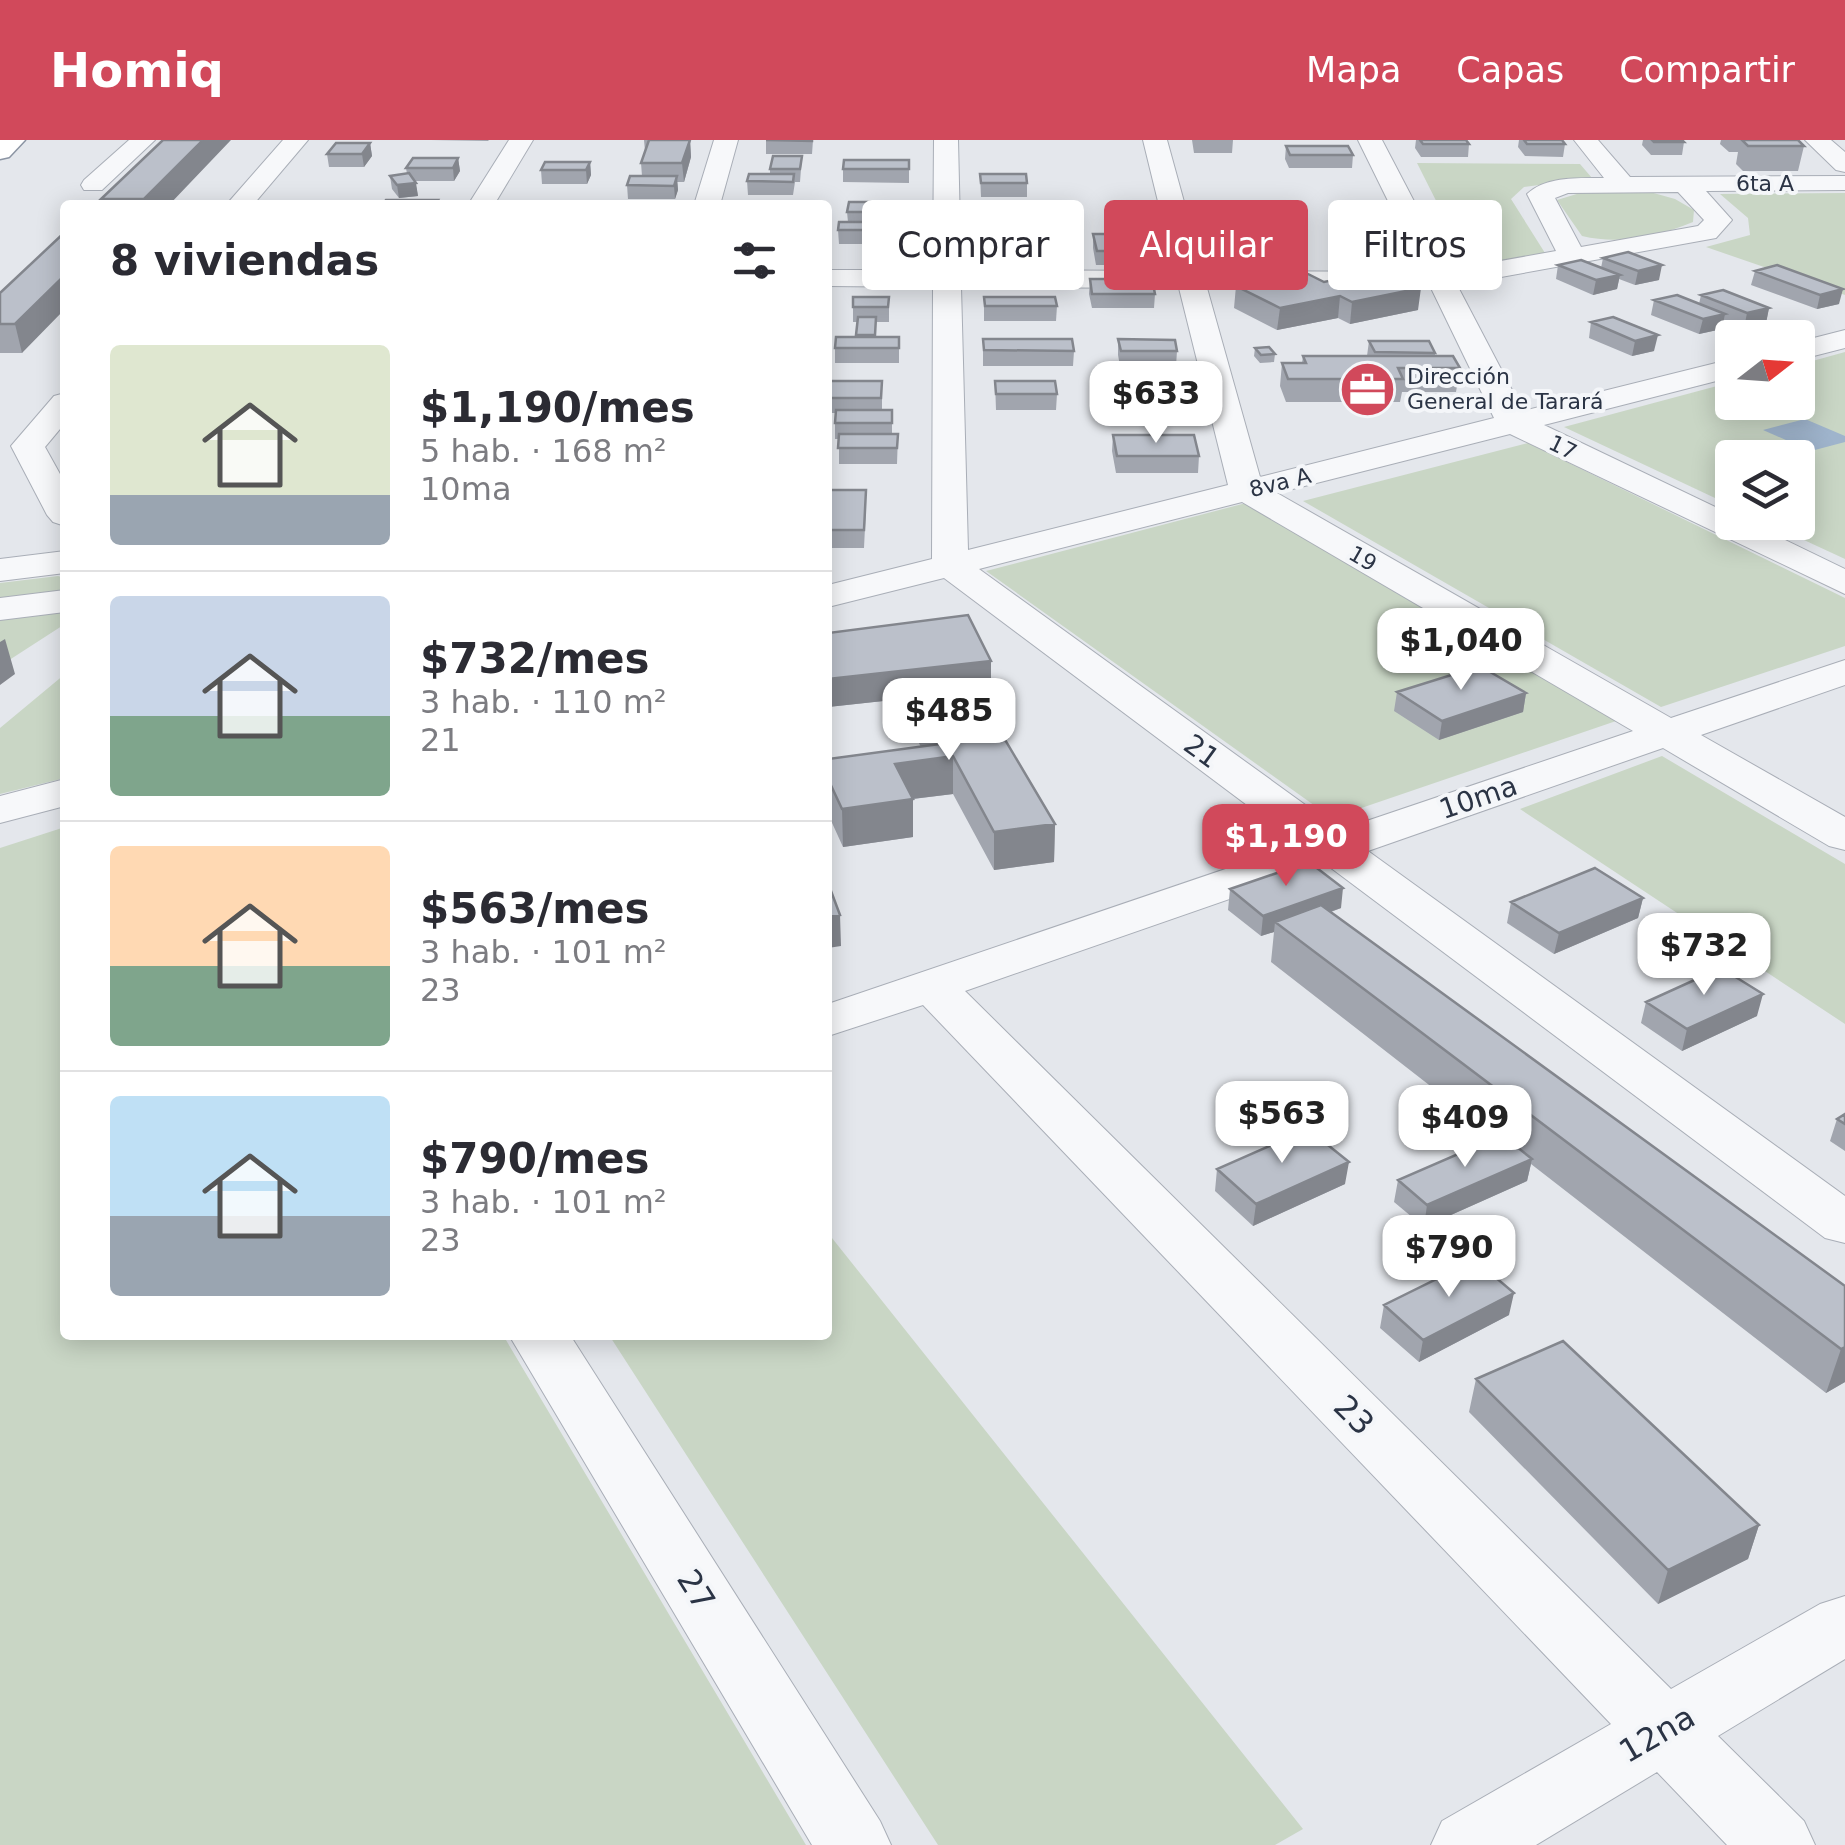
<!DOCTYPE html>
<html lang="es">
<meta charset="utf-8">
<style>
:root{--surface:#fff;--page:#f7f7f7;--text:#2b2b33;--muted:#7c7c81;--line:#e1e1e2;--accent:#d1495b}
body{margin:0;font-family:"DejaVu Sans",sans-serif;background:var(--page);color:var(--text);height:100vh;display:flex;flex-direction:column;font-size:38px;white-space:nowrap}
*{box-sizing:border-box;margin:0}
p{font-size:32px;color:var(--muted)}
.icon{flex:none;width:55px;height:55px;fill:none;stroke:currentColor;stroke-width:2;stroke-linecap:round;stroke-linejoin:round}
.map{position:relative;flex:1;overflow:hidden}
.details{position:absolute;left:60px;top:60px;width:772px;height:1140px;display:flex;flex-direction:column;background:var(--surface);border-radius:10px;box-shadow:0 5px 25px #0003}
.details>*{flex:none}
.banner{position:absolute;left:862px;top:60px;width:832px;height:90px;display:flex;gap:20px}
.needle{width:65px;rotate:73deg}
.buttons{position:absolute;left:1715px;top:180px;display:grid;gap:20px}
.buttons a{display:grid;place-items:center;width:100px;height:100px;border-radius:10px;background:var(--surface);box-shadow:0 5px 25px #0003;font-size:50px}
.price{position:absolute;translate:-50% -85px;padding:0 22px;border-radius:20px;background:#fff;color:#222;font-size:32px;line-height:65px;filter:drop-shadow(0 2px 5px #0008)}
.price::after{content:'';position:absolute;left:50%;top:60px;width:30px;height:22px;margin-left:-15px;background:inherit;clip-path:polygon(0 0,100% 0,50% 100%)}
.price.selected{background:var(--accent);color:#fff}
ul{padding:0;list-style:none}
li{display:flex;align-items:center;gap:30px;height:250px;padding:0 50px}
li+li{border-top:2px solid var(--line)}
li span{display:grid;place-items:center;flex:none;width:280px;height:200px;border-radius:10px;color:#555}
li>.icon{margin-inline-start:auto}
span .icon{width:120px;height:120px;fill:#fffc;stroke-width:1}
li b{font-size:42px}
h2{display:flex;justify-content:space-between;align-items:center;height:120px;padding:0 50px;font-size:42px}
.chip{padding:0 35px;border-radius:10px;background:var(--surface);box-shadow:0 5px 25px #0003;font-size:35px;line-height:90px}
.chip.selected{background:var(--accent);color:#fff}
header{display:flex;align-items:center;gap:60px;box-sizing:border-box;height:140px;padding:0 50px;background:var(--accent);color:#fff}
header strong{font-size:48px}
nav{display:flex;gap:55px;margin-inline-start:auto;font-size:35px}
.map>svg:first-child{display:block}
.green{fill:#c9d6c5}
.water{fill:#9fb4cc}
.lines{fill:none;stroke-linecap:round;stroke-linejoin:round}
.minor-casing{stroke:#a9aeb7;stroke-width:2}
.highway-casing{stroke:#8b94a3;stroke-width:3}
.minor{fill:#f7f8fa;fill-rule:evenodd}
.highway{fill:#fff;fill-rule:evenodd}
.wall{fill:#a1a5ae}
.shaded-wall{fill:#83868d}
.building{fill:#bbc0ca;stroke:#83868d;stroke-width:2.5}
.labels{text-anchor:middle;stroke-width:8;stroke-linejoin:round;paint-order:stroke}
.far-street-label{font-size:22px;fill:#2b3445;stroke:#f4f6f9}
.far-poi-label{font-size:22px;fill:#2b3445;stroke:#f4f6f9;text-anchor:start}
.street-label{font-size:28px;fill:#2b3445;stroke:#f4f6f9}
.near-street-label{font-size:32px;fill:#2b3445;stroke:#f4f6f9}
</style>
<header>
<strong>Homiq</strong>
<nav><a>Mapa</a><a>Capas</a><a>Compartir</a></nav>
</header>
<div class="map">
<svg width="1845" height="1705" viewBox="0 0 1845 1705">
<rect width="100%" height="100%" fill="#e4e7ec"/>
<path class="green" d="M1417 23 1580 24 1592 38 1524 47 1511 59 1545 113 1469 126Z
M1650 52 1675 59 1694 70 1693 82C1657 97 1619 105 1582 96L1557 60 1580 53Z
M1845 53V155L1706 107 1750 95 1748 78 1720 54Z
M1845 212V419L1767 383 1798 382V318H1732V366L1564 287 1732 242V262H1798V225Z
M1528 303 1845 458V506L1661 567 1303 361Z
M1246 363 1619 580 1332 678 986 431Z
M58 436 65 438V453L0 463V443Z
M65 466V484L0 526V473Z
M65 534V638L0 654V588Z
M1662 616 1845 724V884L1520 669Z
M65 687V1195H503L806 1705H0V708Z
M828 1093 1303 1689 1275 1705H938L609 1195H828Z"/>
<path class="water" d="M1805 279 1845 296V302L1811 311 1763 290Z"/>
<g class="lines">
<defs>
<path id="minor" d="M129 0H155L102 50H84L81 45 84 40Z
M283 0H308L253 65H226Z
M509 0H533L494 65H468Z
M714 0H738L720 65H694Z
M934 0H958L961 130 1175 131 1143 0H1167L1203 131 1423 132 1358 0H1382L1450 130 1556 111 1527 54C1546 36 1579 38 1604 38L1574 0H1598L1630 37 1845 36V50L1706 51 1732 80 1716 98 1457 145 1523 271 1732 219V237L1544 285 1732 375V382H1748L1845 429V454L1510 294 1277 353 1671 578 1845 520V545L1701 595 1845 677V710L1829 706 1663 608 1368 711 1845 1056V1103L1825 1098 1327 725 965 851 1671 1549 1820 1464 1845 1456V1519L1718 1596 1804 1681 1815 1705H1727L1657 1632 1536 1705H1431L1442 1681 1611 1584 923 865 828 896V864L1299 704 944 438 828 467V445L932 419 933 147 828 146V130H933ZM1678 52 1704 80 1698 86 1581 107 1555 58 1568 53ZM961 147 1179 148 1228 345 968 410ZM1207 148H1431L1494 278 1260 337ZM1242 362 1633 591 1340 690 979 429Z
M1805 0H1831L1845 12V32L1836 30Z
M1845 190V208L1798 220V202Z
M65 253V283L45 307 65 343V386L53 382 47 375 11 306 54 256Z
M65 411V433L0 441V419Z
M65 450V472L0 480V458Z
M65 639V666L0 683V656Z
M509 1195H570L880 1681 891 1705H812Z"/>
<path id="highway" d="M0 0H25L9 17 0 19Z"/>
</defs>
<use href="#minor" class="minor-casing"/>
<use href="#highway" class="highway-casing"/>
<use href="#minor" class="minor"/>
<use href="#highway" class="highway"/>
</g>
<path class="wall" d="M163 0 169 65H103L101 59Z
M431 0H489L488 1Z
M644 0H690L691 17 684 42H677L678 50 675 59H628L627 45 642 36 641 23 645 11Z
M766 0H813L812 14H766Z
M1192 0H1233L1232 13H1194Z
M1416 0H1466L1469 4 1468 17H1421L1415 8Z
M1519 0H1562L1565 4 1563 17 1525 16 1518 7Z
M1643 0H1682L1684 2 1682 15H1651L1642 5Z
M1721 0H1798L1804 6 1798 31H1743L1736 24 1738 12H1729L1720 4Z
M370 3 372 16 364 27H329L327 14Z
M1286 6 1353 15 1352 28H1289L1285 19Z
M802 16 800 42H795L793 55H748L747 41 770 34V29Z
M458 18 460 31 454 41H415L418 56 399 58 392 49 390 36 407 34 406 28Z
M909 20V43L843 42V29Z
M590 22 591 35 587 44H542L541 30Z
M980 34 1027 43V57H981Z
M895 62V82H901V104H839L838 90 848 82 847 72Z
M1215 62 1274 73 1273 86H1217L1214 76Z
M983 64 1038 74V88H983Z
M1340 80 1387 89 1386 100 1402 110 1401 124H1349L1344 114 1346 103H1343L1338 93Z
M65 92 22 213H0V153Z
M1093 94 1149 111V125H1096L1093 108Z
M1603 118 1659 140 1635 145 1619 139 1617 149 1593 155 1556 139 1558 125 1601 128Z
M1777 125 1839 164 1817 169 1751 145 1755 131Z
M1090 139 1155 154 1154 168H1092L1089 154Z
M1324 142 1418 170 1350 184 1338 178 1277 190 1234 168 1236 146Z
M1701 155 1769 168 1766 183 1744 188 1724 180 1722 189 1699 194 1651 175 1654 160 1699 164Z
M853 157H889V182H876V197H899V223H835V208L856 197 857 182H853Z
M984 157 1057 166 1056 181H984Z
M1613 177 1654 211 1632 216 1589 198 1591 182Z
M983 199 1074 211 1073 226H983Z
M1118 199 1177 211 1176 226H1120L1118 215Z
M1369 201 1435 213V216L1460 228 1456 252H1402L1400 262H1286L1280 246 1282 223H1302L1303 216H1367Z
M1255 208 1275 214 1274 222 1260 223 1254 216Z
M828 241H882V270H892V294H898L897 324H839V299H835V273H828Z
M995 241 1057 254 1056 270H996Z
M1096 244 1173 260 1172 276H1098L1096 260Z
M1113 295 1199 316 1198 333H1116L1112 311Z
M828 350 866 367 864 408H828Z
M828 493 991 521V548L975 550 1055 684 1054 722 994 730 953 654 913 659V697L843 707 828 674V619L921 607 911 588V558L828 567Z
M1397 552 1526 553 1523 572 1439 600 1394 571Z
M1230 749 1341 768 1331 772 1845 1146V1242L1826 1253 1531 1024 1527 1041 1424 1087 1394 1062 1398 1040 1496 997 1271 822 1274 792 1261 796 1228 770Z
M1643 758 1638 778 1554 814 1507 783 1511 762Z
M1646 862 1757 876 1682 911 1641 883Z
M1845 974V1011L1830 1001 1837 979Z
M1217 1029 1345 1044 1253 1086 1215 1051Z
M1384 1165 1509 1175 1419 1222 1380 1188Z
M1476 1239 1759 1385 1748 1419 1658 1464 1469 1272Z"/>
<path class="shaded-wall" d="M203 0H231L169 65H145L144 59Z
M690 0 691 17 684 42 682 23Z
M370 3 372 16 364 27 362 14Z
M458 18 460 31 454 41 453 28Z
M590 22 591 35 587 44 586 30Z
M677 36 678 50 675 59 674 46Z
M416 43 418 56 399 58 397 45Z
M1662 125 1659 140 1635 145 1638 131Z
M65 135V169L22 213 15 184Z
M1620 135 1617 149 1593 155 1596 140Z
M1421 148 1418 170 1350 184 1352 162Z
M1843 149 1839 164 1817 169 1820 155Z
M1340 156 1338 178 1277 190 1280 168Z
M1769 168 1766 183 1744 188 1747 173Z
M1725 174 1722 189 1699 194 1703 179Z
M1658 195 1654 211 1632 216 1635 201Z
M5 499 15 534 0 545V502Z
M991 521V548L914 557 911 552V558L828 567V539Z
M1526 553 1523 572 1439 600 1442 581Z
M953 616V654L895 661V624Z
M913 659V697L843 707 842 669Z
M1055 684 1054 722 994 730V692Z
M1343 748 1341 768 1283 788 1275 782 1274 792 1261 796 1263 776Z
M1643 758 1638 778 1554 814 1559 793Z
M840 775 841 806 828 808V777Z
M1763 854 1757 876 1682 911 1687 889Z
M1532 1019 1527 1041 1424 1087 1427 1065Z
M1349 1022 1345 1044 1253 1086 1256 1064Z
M1514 1153 1509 1175 1419 1222 1423 1200Z
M1845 1207V1242L1826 1253 1841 1209Z
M1759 1385 1748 1419 1658 1464 1668 1430Z"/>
<path class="building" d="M163 0H203L144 59H101Z
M649 0H690L682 23H641Z
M766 0H812V1Z
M1420 0H1466L1469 4H1423Z
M1524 0H1562L1565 4H1527Z
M1652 0H1682L1684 2H1654Z
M1742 0H1798L1804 6H1748Z
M336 3H370L362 14H327Z
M1286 6H1348L1353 15H1290Z
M773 16H802L800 29H770Z
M413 18H458L453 28H406Z
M844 20H909V29H843Z
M545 22H590L586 30H541Z
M409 33 416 43 397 45 390 36Z
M749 34H794L793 42 747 41Z
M980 34H1026L1027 43H981Z
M630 36H677L674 46 627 45Z
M386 60H438L435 65H382Z
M849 62H895V72H847Z
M1215 62H1270L1274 73 1218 72Z
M983 64H1037L1038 74H984Z
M1340 80H1382L1387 89H1345Z
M839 82H901L900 90H838Z
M65 92V135L15 184H0V153Z
M1093 94H1145L1149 111H1097Z
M1346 100H1397L1402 110H1351Z
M1628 112 1662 125 1638 131 1603 118Z
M1581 120 1620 135 1596 140 1558 125Z
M1777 125 1843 149 1820 155 1755 131Z
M1381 130 1421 148 1352 162 1340 156 1280 168 1236 146 1306 133 1324 142Z
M1090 139H1152L1155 154H1092Z
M1723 150 1769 168 1747 173 1701 155Z
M1677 155 1725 174 1703 179 1654 160Z
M853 157H889L888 167H853Z
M984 157H1055L1057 166H985Z
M858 177H876L875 195H856Z
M1613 177 1658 195 1635 201 1591 182Z
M836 197H899V208H835Z
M983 199H1072L1074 211 984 210Z
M1118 199 1175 200 1177 211H1121Z
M1369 201H1429L1435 213 1375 212Z
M1269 207 1275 214 1261 215 1255 208Z
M1303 216H1453L1460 228H1398L1403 239H1288L1282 223H1306Z
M828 241H882L881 258H828Z
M995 241H1055L1057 254H996Z
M1096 244 1169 245 1173 260H1099Z
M836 270H892V283H835Z
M839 294H898L897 308H838Z
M1113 295H1194L1199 316H1117Z
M828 350H866L864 390H828Z
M968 475 991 521 828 539V493Z
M1480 526 1526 553 1442 581 1397 552Z
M972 544 1055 684 994 692 953 616 895 624 913 659 842 669 828 639V619L940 604 911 552Z
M1309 722 1343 748 1263 776 1230 749Z
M1595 728 1643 758 1559 793 1511 762Z
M828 743 840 775 828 777Z
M1321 765 1845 1146V1207L1841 1209 1275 782Z
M1721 828 1763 854 1687 889 1646 862Z
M1845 974V984L1837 979Z
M1308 989 1349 1022 1256 1064 1217 1029Z
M1502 995 1532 1019 1427 1065 1398 1040Z
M1475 1120 1514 1153 1423 1200 1384 1165Z
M1563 1201 1759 1385 1668 1430 1476 1239Z"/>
<defs>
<symbol id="office-disc" viewBox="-11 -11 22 22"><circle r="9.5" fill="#d1495b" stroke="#f4f6f9"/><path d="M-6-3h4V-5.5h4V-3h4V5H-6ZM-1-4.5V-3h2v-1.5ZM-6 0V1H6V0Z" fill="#fff"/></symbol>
</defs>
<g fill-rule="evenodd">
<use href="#office-disc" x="1336" y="218" width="63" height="63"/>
</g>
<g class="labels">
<g class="far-street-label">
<text x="1765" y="51">6ta A</text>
<text transform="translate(1563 307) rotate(26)" y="8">17</text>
<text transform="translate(1280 342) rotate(-14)" y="8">8va A</text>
<text transform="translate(1363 418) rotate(30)" y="8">19</text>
</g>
<g class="far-poi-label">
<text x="1407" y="244">Dirección<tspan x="1407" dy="25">General de Tarará</tspan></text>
</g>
<g class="street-label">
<text transform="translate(1202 611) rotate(36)" y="10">21</text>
<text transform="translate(1478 657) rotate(-19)" y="10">10ma</text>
</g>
<g class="near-street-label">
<text transform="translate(1354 1275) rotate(45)" y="11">23</text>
<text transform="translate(696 1450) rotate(58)" y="11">27</text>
<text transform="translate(1657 1594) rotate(-30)" y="11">12na</text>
</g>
</g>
</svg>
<div class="buttons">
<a><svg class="needle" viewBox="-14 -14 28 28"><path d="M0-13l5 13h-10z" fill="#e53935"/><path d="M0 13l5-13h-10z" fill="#7c7c81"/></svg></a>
<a><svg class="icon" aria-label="layers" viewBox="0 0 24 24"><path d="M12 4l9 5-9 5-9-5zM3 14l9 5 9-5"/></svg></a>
</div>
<b class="price" style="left:1156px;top:306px">$633</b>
<b class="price" style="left:1461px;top:553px">$1,040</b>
<b class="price" style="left:949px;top:623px">$485</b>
<b class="price selected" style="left:1286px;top:749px">$1,190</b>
<b class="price" style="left:1704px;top:858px">$732</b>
<b class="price" style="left:1282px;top:1026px">$563</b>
<b class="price" style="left:1465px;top:1030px">$409</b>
<b class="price" style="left:1449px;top:1160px">$790</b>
<div class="banner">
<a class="chip">Comprar</a>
<a class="chip selected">Alquilar</a>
<a class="chip">Filtros</a>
</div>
<section class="details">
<h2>8 viviendas<svg class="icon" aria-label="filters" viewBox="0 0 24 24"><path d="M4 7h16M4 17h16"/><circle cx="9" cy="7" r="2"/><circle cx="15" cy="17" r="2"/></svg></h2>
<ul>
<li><span style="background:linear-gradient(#dfe7d0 75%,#9aa5b1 0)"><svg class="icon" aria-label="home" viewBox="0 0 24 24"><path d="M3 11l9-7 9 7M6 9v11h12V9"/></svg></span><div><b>$1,190/mes</b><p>5 hab. · 168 m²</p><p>10ma</p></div></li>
<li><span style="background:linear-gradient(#c9d6e8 60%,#7fa58c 0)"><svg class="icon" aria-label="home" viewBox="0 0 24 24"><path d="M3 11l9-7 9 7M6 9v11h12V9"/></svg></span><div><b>$732/mes</b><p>3 hab. · 110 m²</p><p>21</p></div></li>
<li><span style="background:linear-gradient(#ffd9b3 60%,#7fa58c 0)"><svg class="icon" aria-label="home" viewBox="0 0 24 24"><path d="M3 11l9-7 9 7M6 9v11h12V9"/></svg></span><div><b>$563/mes</b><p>3 hab. · 101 m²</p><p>23</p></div></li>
<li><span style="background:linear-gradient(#bfe0f5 60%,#9aa5b1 0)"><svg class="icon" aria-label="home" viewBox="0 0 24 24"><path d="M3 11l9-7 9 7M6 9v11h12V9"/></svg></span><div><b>$790/mes</b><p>3 hab. · 101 m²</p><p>23</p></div></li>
</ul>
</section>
</div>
